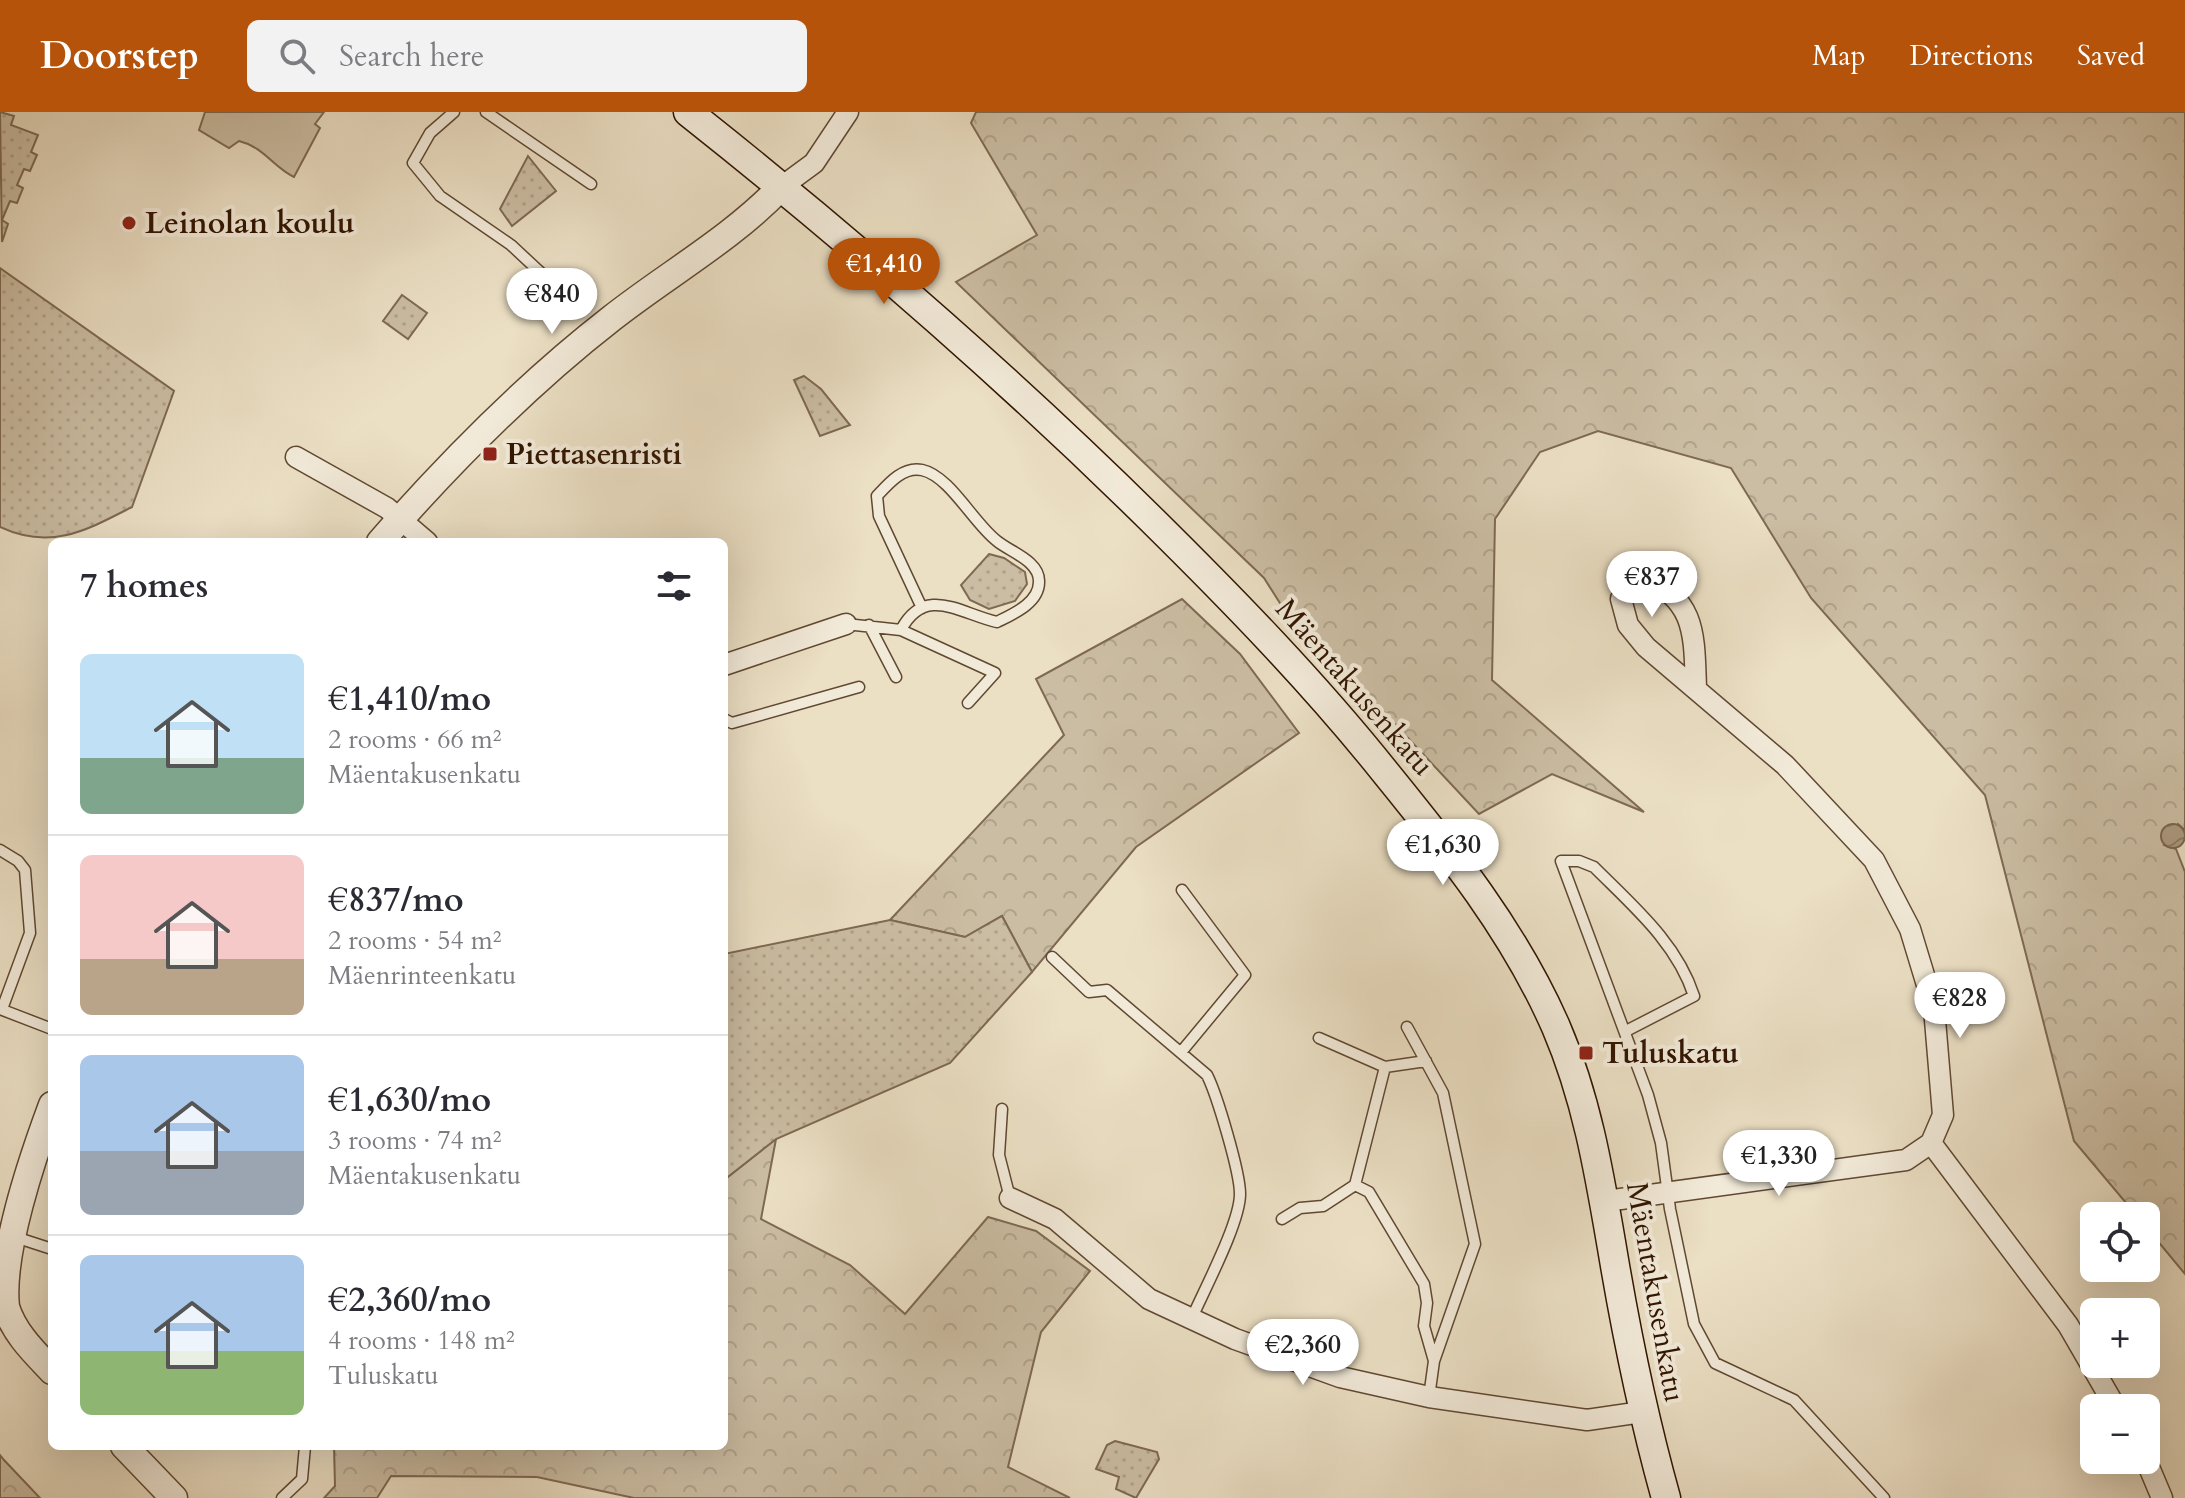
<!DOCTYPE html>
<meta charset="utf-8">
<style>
:root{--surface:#fff;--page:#f2f2f3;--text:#2b2b33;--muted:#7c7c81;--line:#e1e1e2;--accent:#b45309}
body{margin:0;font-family:Cardo,serif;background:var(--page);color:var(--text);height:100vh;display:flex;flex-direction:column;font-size:30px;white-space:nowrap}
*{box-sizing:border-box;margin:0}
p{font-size:26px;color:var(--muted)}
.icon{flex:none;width:44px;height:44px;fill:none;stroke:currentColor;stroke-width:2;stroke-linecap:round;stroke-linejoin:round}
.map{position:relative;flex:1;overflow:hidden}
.drawer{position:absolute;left:48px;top:426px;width:680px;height:912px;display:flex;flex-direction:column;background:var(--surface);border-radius:12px;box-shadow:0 8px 32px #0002}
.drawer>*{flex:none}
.controls{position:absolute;left:2080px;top:1090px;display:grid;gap:16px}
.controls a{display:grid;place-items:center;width:80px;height:80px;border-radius:12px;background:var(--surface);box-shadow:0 8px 32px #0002;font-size:40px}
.price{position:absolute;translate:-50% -68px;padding:0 18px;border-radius:28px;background:#fff;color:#222;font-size:26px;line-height:52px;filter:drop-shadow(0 2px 4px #0008)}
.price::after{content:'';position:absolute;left:50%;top:48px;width:24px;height:18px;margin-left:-12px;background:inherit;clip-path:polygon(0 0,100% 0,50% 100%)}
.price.on{background:var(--accent);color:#fff}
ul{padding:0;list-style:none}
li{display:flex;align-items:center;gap:24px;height:200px;padding:0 32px}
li+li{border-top:2px solid var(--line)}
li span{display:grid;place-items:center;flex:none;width:224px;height:160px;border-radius:12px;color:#555}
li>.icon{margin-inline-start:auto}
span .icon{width:96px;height:96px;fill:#fffc;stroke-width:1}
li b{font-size:34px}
h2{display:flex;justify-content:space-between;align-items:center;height:96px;padding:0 32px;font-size:34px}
header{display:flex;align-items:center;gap:48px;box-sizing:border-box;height:112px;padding:0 40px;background:var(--accent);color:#fff}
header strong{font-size:38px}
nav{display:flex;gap:44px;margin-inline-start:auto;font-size:28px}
.search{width:560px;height:72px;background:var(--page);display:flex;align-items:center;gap:20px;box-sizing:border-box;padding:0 28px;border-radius:12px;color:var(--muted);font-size:30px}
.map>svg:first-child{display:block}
.forest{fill:url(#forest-crowns);stroke:#7e6952;stroke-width:2}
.park{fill:url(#park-dots);stroke:#7e6952;stroke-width:2}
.pitch{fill:#cbbda3;stroke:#7e6952;stroke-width:2}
.water{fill:url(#water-waves);stroke:#7b654d;stroke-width:2}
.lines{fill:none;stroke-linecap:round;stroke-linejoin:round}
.service-casing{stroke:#604831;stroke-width:13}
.minor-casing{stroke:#604831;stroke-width:23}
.tertiary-casing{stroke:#604831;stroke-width:29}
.secondary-casing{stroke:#311500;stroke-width:31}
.service{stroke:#f2ead9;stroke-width:10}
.minor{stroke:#f2ead9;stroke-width:20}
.tertiary{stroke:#f2ead9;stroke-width:26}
.secondary{stroke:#f2ead9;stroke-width:28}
.poi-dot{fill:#8f2418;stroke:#f2ead9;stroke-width:3}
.labels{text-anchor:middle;stroke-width:8;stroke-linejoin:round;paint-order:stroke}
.poi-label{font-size:30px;font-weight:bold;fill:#311500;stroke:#f2ead9;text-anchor:start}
.street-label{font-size:30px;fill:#311500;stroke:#f2ead9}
</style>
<header>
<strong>Doorstep</strong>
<div class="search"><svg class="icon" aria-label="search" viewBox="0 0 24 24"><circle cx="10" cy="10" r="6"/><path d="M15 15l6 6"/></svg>Search here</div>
<nav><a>Map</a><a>Directions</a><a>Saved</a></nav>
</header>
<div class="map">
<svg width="2185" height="1386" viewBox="0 0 2185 1386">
<defs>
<pattern id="forest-crowns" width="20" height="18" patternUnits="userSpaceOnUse" patternTransform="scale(2)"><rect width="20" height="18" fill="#cbbda3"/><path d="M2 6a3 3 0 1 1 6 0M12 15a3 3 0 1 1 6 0" fill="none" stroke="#afa28b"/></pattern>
<pattern id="park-dots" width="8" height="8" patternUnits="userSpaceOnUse" patternTransform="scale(2)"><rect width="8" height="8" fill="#cbbda3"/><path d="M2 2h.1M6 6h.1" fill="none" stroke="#afa28b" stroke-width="1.8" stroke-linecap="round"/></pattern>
<pattern id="water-waves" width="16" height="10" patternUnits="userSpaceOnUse" patternTransform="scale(2)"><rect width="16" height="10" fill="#ac9a81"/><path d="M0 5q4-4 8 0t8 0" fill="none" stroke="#8d7c67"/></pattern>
</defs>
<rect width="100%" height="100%" fill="#ebdfc4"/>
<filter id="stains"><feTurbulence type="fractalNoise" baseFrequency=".0025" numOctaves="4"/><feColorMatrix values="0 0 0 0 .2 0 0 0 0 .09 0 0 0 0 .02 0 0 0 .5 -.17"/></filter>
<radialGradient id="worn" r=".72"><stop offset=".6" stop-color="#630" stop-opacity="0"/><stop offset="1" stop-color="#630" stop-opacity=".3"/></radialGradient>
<path class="forest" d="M976 0H2185V718L2178 712 2164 733 2176 737 2185 760V1162L2146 1115V1104H2137L2074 1029 1985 683 1811 486 1731 356 1598 319 1540 340 1495 407 1492 568 1644 700 1552 662 1479 702 1366 581 1328 552 1290 507 1264 466 956 170 1037 123 971 11Z
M1182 487 1240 542 1299 621 1136 735 1032 860 1002 804 965 825 890 808 1064 623 1036 567Z
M776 1027 761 1107 850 1153 905 1202 988 1105 1036 1119 1090 1159 1041 1220 1008 1355 1070 1386H634L537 1365 391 1364 377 1386H324L335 1374 334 1334H724V1068Z
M0 1343 4 1348 40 1386H0Z"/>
<path class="park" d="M0 0 14 4 11 13 38 23 31 40 37 43 30 59 24 57 17 73 23 76 17 91 10 89 2 108 8 112 2 130Z
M528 44 556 79 512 114 500 97Z
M0 156 174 279 132 395C87 418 51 439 0 415Z
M402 183 427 201 408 227 383 209Z
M804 264 821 277 850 313 820 324 794 268Z
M989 442 1004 446 1025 460 1027 472 1015 489 989 497 970 488 961 473Z
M1002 804 1032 860 950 951 776 1027 724 1068V842L890 808 965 825Z
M1115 1329 1157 1340 1159 1347 1136 1386 1116 1377 1119 1365 1096 1357 1107 1333Z"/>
<path class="pitch" d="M205 0H324L315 12 320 16 294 65C273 55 264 35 239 29L229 36 199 18Z"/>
<path class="water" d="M2161 724a12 12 0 1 1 24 0a12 12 0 1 1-24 0Z"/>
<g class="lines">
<defs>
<path id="service" d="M454 0 430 21 413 51 440 84 511 133 555 174
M486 0 591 72
M846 512 901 518 995 561 968 591
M869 513 896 565
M901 518C925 472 961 502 997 510 1013 502 1039 491 1039 470 1040 449 1010 440 997 429 974 412 950 364 922 358 903 354 888 372 877 384L879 404 922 496
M724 607 732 611 859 575
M0 738 18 749 25 758 30 821 2 897
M1182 778 1245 863 1182 939
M1052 845 1089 880 1107 878 1207 963C1217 983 1240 1060 1240 1082 1240 1111 1204 1178 1191 1208
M0 897 52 917
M1407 915 1443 981 1475 1132 1434 1249
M1626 919 1694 884C1677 831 1633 794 1594 755L1579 749H1561L1648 983 1661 1031 1670 1097 1694 1212 1715 1251 1794 1288 1884 1386
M1319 926 1385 955 1426 949
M1385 955 1355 1073 1369 1080 1424 1172 1427 1191 1424 1214 1434 1249 1429 1285
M1002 997 999 1043 1010 1086
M1282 1107 1300 1096 1323 1094 1355 1073
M12 1124 52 1137
M282 1386 302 1367 305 1334"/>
<path id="minor" d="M780 76 814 51 848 0
M296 345 387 396 427 430
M724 553 846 512
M1696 576C1694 524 1697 487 1642 465L1621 487 1628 513 1646 535 1785 653 1874 748 1910 817 1934 896 1943 1003 1931 1031 2068 1213 2116 1296
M1010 1086 1055 1107 1149 1187 1235 1227 1340 1265 1429 1285 1587 1308 1642 1300
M1606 1089 1906 1048 1931 1031
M2146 1348 2162 1386"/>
<path id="tertiary" d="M380 430C451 349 527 272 612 206 668 162 731 127 780 76
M52 993C33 1044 0 1141 6 1195 14 1221 34 1240 52 1259
M124 1334 174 1386"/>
<path id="secondary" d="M688 0C852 130 1003 261 1151 407 1233 488 1313 570 1385 660 1450 740 1514 819 1556 915 1587 987 1599 1060 1612 1136 1626 1220 1643 1304 1666 1386"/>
</defs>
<use href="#service" class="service-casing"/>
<use href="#minor" class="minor-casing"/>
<use href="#tertiary" class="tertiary-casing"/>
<use href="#secondary" class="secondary-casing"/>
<use href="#service" class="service"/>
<use href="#minor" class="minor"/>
<use href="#tertiary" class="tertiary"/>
<use href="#secondary" class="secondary"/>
</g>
<g class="poi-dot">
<circle cx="129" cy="111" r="8"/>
<rect x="482" y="334" width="16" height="16" rx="4"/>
<rect x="1578" y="933" width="16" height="16" rx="4"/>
</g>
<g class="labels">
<g class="poi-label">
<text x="145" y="121">Leinolan koulu</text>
<text x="506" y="352">Piettasenristi</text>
<text x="1602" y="951">Tuluskatu</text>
</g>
<g class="street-label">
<text transform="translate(1355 575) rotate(49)" y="10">Mäentakusenkatu</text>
<text transform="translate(1656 1180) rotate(80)" y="10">Mäentakusenkatu</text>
</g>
</g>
<rect width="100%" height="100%" filter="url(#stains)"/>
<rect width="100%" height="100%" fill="url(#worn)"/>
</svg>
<div class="controls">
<a><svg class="icon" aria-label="locate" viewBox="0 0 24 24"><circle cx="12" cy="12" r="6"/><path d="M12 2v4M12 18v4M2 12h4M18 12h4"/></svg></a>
<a>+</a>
<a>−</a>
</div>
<b class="price on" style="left:884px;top:194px">€1,410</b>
<b class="price" style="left:552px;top:224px">€840</b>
<b class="price" style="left:1652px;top:507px">€837</b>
<b class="price" style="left:1443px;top:775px">€1,630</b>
<b class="price" style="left:1960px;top:928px">€828</b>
<b class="price" style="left:1779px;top:1086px">€1,330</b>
<b class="price" style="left:1303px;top:1275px">€2,360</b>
<section class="drawer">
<h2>7 homes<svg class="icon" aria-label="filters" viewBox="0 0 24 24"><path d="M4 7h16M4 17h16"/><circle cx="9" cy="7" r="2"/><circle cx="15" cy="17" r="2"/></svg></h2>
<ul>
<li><span style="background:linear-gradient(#bfe0f5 65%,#7fa58c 0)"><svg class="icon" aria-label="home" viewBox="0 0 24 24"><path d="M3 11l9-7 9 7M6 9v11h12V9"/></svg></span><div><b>€1,410/mo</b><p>2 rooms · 66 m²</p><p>Mäentakusenkatu</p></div></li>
<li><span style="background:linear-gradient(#f6c9c9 65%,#b9a48a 0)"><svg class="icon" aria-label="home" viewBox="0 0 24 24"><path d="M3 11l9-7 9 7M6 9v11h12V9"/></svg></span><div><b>€837/mo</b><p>2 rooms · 54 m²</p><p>Mäenrinteenkatu</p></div></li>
<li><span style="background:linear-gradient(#a9c7e8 60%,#9aa5b1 0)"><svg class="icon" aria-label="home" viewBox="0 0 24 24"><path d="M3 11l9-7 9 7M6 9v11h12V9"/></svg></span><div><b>€1,630/mo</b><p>3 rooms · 74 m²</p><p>Mäentakusenkatu</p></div></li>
<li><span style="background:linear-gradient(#a9c7e8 60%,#8fb573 0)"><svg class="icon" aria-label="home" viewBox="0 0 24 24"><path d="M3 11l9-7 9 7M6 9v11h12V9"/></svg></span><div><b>€2,360/mo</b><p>4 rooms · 148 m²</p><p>Tuluskatu</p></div></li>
</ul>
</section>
</div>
